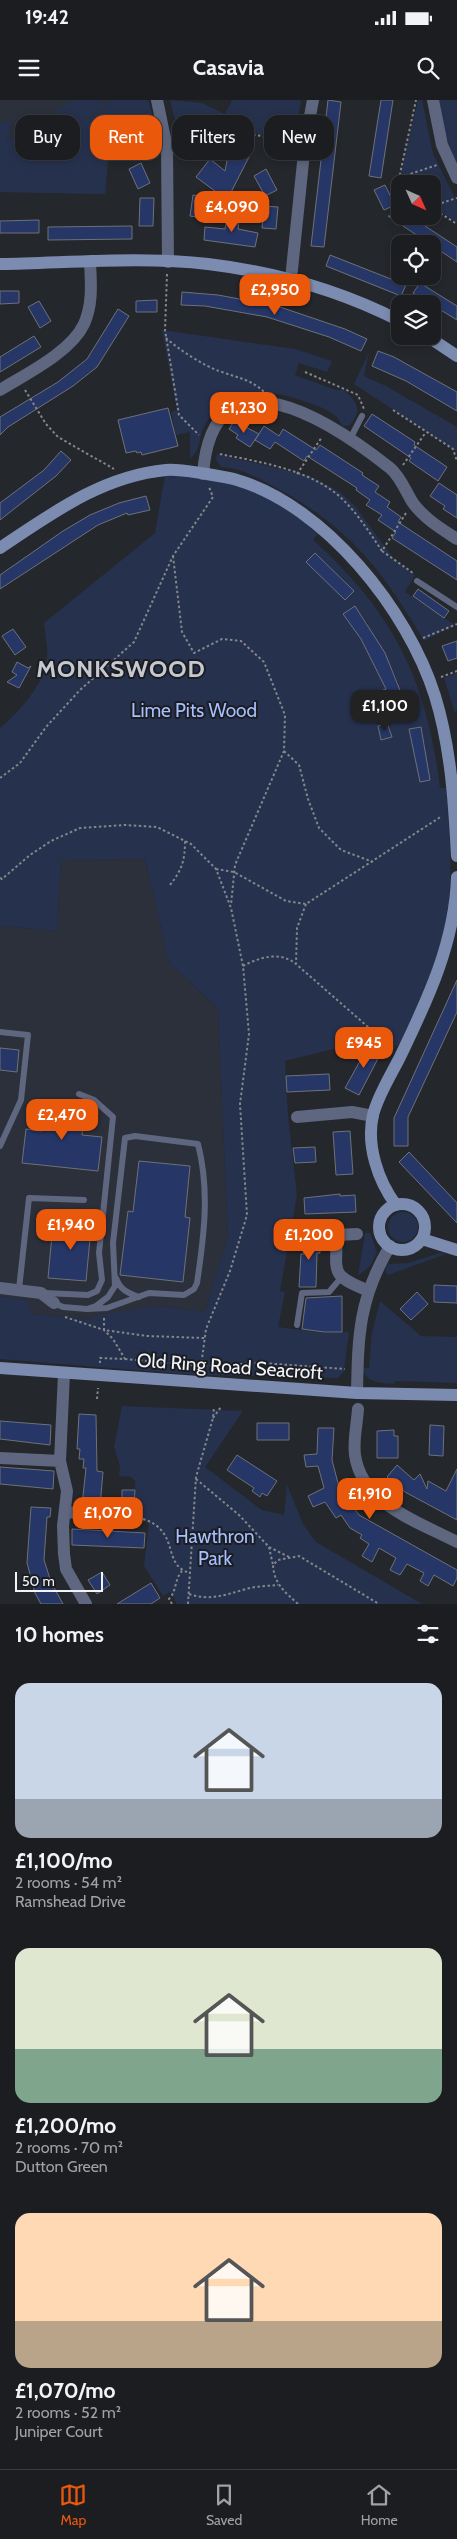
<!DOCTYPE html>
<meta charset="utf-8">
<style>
:root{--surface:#1b1d21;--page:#282a2e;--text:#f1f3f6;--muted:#a0a2a5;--line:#393b3f;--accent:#ea580c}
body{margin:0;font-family:Cabin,sans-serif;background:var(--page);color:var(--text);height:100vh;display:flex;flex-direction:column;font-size:19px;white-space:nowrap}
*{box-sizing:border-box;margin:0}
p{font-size:16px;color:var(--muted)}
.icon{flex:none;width:28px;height:28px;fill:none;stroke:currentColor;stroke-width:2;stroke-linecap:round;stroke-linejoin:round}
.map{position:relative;height:1504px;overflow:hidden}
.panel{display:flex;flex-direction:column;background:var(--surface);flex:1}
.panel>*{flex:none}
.top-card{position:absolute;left:15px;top:15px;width:428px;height:45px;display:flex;gap:10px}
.needle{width:32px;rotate:135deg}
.buttons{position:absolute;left:391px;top:75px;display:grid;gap:10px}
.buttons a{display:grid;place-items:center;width:50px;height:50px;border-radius:10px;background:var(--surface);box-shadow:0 2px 8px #0003,0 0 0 1px var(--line);font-size:25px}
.scale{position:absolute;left:15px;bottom:12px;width:88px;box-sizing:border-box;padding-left:5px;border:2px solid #f2f4f8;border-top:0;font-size:14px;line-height:18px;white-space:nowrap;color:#f2f4f8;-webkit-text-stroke:4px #1b1d22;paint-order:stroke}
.price{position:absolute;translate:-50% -42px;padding:0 11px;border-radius:10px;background:var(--accent);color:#fff;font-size:16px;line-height:32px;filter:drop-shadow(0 1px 2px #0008)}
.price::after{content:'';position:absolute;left:50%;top:30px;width:15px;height:11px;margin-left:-8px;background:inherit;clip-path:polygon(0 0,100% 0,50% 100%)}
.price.current{background:#222;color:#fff}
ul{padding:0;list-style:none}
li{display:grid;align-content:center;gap:10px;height:265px;padding:0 15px}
li span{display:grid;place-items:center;height:155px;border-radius:15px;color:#555}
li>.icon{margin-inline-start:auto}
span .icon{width:90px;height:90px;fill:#fffc;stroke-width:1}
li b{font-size:21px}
h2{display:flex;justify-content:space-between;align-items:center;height:60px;padding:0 15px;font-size:21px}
.chip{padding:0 18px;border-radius:15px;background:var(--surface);box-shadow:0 2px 8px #0003,0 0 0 1px var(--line);font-size:18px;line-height:45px}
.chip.current{background:var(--accent);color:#fff}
.status{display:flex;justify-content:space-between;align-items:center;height:35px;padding:0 25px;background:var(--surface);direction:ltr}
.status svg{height:14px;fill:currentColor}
header{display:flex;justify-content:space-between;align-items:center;height:65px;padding:0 15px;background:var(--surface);font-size:22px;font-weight:800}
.tabs{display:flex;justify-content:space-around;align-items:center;height:70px;border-top:1px solid var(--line);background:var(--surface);font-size:14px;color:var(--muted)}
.tabs a{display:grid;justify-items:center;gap:2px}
.tabs .current{color:var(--accent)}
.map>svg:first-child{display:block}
.built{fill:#2c303b}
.green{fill:#26314d;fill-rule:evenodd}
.building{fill:#263767;stroke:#6e7177}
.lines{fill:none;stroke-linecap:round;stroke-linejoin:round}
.path{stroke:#83868a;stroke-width:2;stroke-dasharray:2.5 2.5;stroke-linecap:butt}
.lane{stroke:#5e677f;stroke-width:6}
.street{stroke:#5e677f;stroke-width:12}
.secondary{stroke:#7c8cb1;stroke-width:12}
.labels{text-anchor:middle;stroke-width:4;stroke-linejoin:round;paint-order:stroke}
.park-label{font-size:19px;fill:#a6bffe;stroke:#1b1d22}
.street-label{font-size:19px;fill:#f2f4f8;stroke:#1b1d22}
.district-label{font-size:24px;font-weight:bold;letter-spacing:1px;fill:#c5c8cf;stroke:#1b1d22}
</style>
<div class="status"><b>19:42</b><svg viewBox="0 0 49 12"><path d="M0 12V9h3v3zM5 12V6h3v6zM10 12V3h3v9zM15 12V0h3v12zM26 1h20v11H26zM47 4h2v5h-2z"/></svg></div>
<header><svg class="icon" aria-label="menu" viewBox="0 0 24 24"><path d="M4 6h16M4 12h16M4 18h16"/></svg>Casavia<svg class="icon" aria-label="search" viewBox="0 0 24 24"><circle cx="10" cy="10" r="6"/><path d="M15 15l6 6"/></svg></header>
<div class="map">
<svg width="457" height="1504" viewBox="0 0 457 1504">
<rect width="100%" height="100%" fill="#24272c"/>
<path class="built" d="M0 0H148L161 49 108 60 105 94 0 92Z
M145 759 169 862 218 909 228 1137 205 1212 157 1206 92 1220 31 1214 28 1200 0 1196V826L57 831 61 760Z"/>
<path class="green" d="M72 0H100L104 7 68 30 56 10Z
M110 0H148L161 49 108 60 105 94 0 92V22L12 21 7 42 39 23 67 31 104 9Z
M170 0 202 3 225 14 232 0H301L295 40 175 20Z
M418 0H422L433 54 457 102V123L433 106 432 84H407L401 73Z
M439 0H457V66L444 31Z
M162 230 295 249 332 261 327 272 299 263 295 275 336 290H344C357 302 363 309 350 325L343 326C340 323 339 320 337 317 329 310 316 305 306 302 270 288 227 286 205 325 199 335 201 352 190 358V332L176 335 171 312 177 310Z
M369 252 364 276 386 286 457 327V352L354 284Z
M217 354 310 376 340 392 355 406 394 459 415 475 405 492 455 525 424 541C384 472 349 427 278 389 260 379 242 368 221 367L216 360Z
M166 370 237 380 322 429 313 440C394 513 427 580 440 688H446C450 738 455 790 442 840 433 877 415 911 399 946L396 945 393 952 369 940 285 961 288 1016 297 1095 280 1191 285 1192 278 1227 324 1233 349 1232 344 1271 338 1278 197 1275 0 1259V1196L28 1200 31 1214 92 1220 94 1216 157 1206 205 1212 228 1137 218 909 169 862 145 759 61 760 57 831 0 826V628C19 612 45 584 47 558 48 547 45 534 44 523L155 433ZM314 453 331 468 322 477 306 462ZM339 475 354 491 345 500 330 484ZM355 506 368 524 356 532 343 514ZM389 563 399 584 386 589 377 569ZM403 594 410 615 394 621 390 598ZM421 627 425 646 413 649 409 629Z
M457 573V609L455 613 444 578Z
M388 1127a15 15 0 1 1 30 0a15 15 0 1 1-30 0Z
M365 1133H370L377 1152 371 1165 358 1176Z
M440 1153 446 1154 388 1175 385 1171 388 1164 408 1163Z
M380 1201 421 1236 457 1237V1283L395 1281 394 1284C381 1283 366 1283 362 1268H369L372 1233Z
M122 1306 243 1311 205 1367 262 1410 284 1415 287 1385 303 1424 316 1442 422 1504H177L170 1492 163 1496 144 1466 149 1422 140 1420 136 1409 135 1381 131 1377 119 1376 120 1366 114 1347Z"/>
<path class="building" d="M328 0 341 2 324 147 311 146Z
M381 0H393L381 78 369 76Z
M231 40 252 44 249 57 227 100 196 77 210 59 225 71Z
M141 63 150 83 138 89 129 69Z
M266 69 277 90 265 96 254 76Z
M385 85 395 105 384 110 374 90Z
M193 95 207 97 204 118 190 116Z
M140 98H154L153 126H139Z
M264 106 278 107 276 129 262 128Z
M229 111 240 113 238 129 258 133 255 147 204 140 205 127 225 129Z
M388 116H410L457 147V162Z
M39 120V133H0V121Z
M132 126V139L48 140V127Z
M330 155 406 185 401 196 326 166Z
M420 183 457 206V220L413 193Z
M0 191H19V203L0 204Z
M182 192 218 195 277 206 345 229 367 239 361 251 329 237 267 217 205 206 181 205Z
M157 200V212H136V201Z
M39 201 51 221 40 228 28 207Z
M118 209 129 216 97 267 73 286 8 327 0 335V317L58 282 87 259Z
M34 236 41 247 0 272V257Z
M378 251 394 257 457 292V311L406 281 372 266Z
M168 308 178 346 142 355 141 352 137 353 136 351 126 353 118 320Z
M372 314 415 342 414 345 447 367 438 381 409 361 411 358 364 326Z
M234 321 259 334 250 347 236 338 238 335 229 329Z
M264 326 279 336 283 329 316 350 320 345 363 373 362 375 379 386 375 392 390 402 387 407 401 417 398 422 457 461V480L392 438 396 432 378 420 382 415 366 405 370 400 356 390 357 388 307 356 304 361 275 342 270 349 255 340Z
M61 351 71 360 56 376 0 420V403L44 370Z
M439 383 457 395V418L443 409 445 406 430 396Z
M146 396 150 410 128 415 127 413 98 425 0 489V475L63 431 90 415 119 403Z
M315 453 354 491 345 500 306 462Z
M418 489 449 511 444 518 413 496Z
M355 506 385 553 410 615 394 621 387 601 374 606 370 595 386 589 361 539 343 514Z
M13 529 26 547 15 555 2 536Z
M457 541V558L448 561 442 546Z
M17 562 28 568 31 566 19 588 7 582 17 575 12 572Z
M387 623 392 637 381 640 378 626Z
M421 627 430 680 420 682 409 629Z
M457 880V912L408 1017V1046H394V1018Z
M370 943 383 949 359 995 345 988Z
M0 948 19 950 17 972 0 970Z
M329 974 330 990 287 992 286 976Z
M45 1005 85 1009 82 1035 102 1037 98 1071 22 1063 26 1029 42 1031Z
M350 1031 353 1074 336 1075 333 1032Z
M315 1047 316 1062 295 1063 293 1048Z
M409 1052 457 1103V1123L399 1062Z
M139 1061 190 1066 185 1117 190 1118 183 1182 120 1175 128 1111 133 1112Z
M340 1094V1096L355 1095 356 1112 305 1114 304 1098Z
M66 1116 92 1118 86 1181 48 1178 52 1135 64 1136Z
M303 1135H319L320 1153H317L316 1187H299L301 1154H304Z
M434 1185 457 1186V1203L434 1202Z
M417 1192 428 1204 411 1220 400 1209Z
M342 1196V1232H324L302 1229 306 1198Z
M79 1314 96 1315 97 1371 103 1372 100 1406 82 1405 86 1368H83L84 1359H79L80 1349H77Z
M0 1321 51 1325 50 1345 0 1339Z
M257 1323H289V1340H257Z
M430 1325 444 1326 443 1356 429 1355Z
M318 1328H334L332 1360 339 1387 359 1415 457 1470V1478L453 1486 434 1475 428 1486 420 1481 424 1473 407 1464 400 1475 390 1470 396 1458 379 1448 372 1462 362 1456 369 1444 360 1438 362 1435 350 1428 341 1415 336 1418 325 1402 313 1407 308 1396 324 1388 318 1366 306 1367 304 1355 317 1354Z
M394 1330V1336H398V1358H377V1331Z
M237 1355 277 1381 267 1396 262 1393 260 1397 252 1391 254 1388 227 1370Z
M397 1365 414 1380 420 1374 427 1389 428 1381 446 1391 457 1369V1420L405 1392 387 1377Z
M0 1367 54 1371 53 1389 0 1384Z
M122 1390H135L134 1408H122Z
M31 1407 51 1408 50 1417H47L44 1460 51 1482 63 1504H41L35 1493 27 1463Z
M72 1429 145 1433 144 1448 72 1445Z
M102 1472 110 1485 97 1494 88 1480Z
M151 1483 160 1498 151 1504H117Z"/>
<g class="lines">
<path class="path" d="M174 22 293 41
M401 77 437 65
M405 84 400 74 416 0
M432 106 457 98
M432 108 457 124
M167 174 165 230 179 315 199 335
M166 238C178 249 204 266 219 271 235 277 251 279 264 292
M305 272 358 295 364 309
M25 290 46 324 58 337 114 369
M393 310 453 349 457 361
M220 354C259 362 308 369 339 396 357 412 369 432 382 451L406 413
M403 365 426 332
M297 374 322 337
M382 451 413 473
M173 456 182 532 194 553 222 539 241 541 264 562 285 615 284 651 235 765 231 805
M423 538 457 524
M441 577 457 571
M284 651 299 665 308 699 319 728 341 750 373 762
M0 678 20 663 46 627 80 590 134 542 173 456 213 397 209 387
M216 769 234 772 286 801 306 804 442 716
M0 778 2 779 30 755 51 741 80 728 125 725 157 727 191 744 216 769 231 808 243 866 249 934 240 1004 247 1115 230 1171 206 1229 201 1266
M170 785C182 770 185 760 185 741
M306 804 297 828 296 864 391 947
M243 866C260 857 280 851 296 864
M65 1217 104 1230 113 1239 125 1259 100 1258V1263
M104 1218V1230L147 1236 204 1238
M125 1259 201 1266 262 1263 345 1269
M97 1299 98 1288
M213 1318 221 1307
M196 1379 239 1415 269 1447 289 1457
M143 1419C181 1431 161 1465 190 1473
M269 1447 273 1465
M189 1494C210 1501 225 1495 246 1489 256 1486 268 1486 278 1485
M172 1504 169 1499C177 1491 174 1480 182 1471
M188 1504 196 1377 213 1318 214 1307
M298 1504C285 1492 274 1484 273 1465L278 1460 299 1456 379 1504"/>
<path class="lane" d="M350 339 362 316
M417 481 457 507
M0 932 28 935 21 1000 0 1046
M135 1036 198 1044C210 1091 204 1136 197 1183L194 1189 184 1195 149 1193 107 1208 87 1209 96 1206 108 1197 115 1186 113 1143 125 1038Z
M116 1178C120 1190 128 1193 139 1197
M19 1189 29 1098 84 1100
M45 1193 88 1195 97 1191 102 1180 99 1153 113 1017 94 1000 79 994
M54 1203 63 1207 87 1209
M297 1225 302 1193 329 1192 340 1179"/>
<path class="street" d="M157 0 167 48 168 162
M433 0 442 45 457 78
M291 179 305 43 313 0
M0 290C26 274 71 252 84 224 93 204 91 183 90 162
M203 374C213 243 332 322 390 368 400 376 406 392 413 403 425 419 440 428 457 439
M297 1017 352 1012 373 1016
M357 1134 337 1135C336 1174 330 1175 369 1191
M0 1188 41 1193 54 1203
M64 1273 60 1361 67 1391 63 1426 64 1454 66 1469 86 1504
M357 1293C358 1235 359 1198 390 1146
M358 1309C357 1324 353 1341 355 1355 362 1405 419 1422 457 1442
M0 1358 60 1361
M65 1412 132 1417"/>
<path class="secondary" d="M0 164C67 163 142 156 208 164 275 172 341 191 400 221
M427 236 457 256
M0 448C51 414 102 376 166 370 179 369 193 372 207 374 217 376 227 377 237 380 325 406 408 510 435 596 451 648 454 701 457 756
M379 1127a23 23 0 1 1 46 0a23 23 0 1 1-46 0Z
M396 1105C378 1081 366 1045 373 1015 378 995 391 975 400 957 428 899 455 842 457 777
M422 1139 457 1150
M0 1268 357 1293 457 1295"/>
</g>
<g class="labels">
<g class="park-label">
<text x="194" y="617">Lime Pits Wood</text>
<text x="215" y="1443">Hawthron<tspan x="215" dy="22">Park</tspan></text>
</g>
<g class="street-label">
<text transform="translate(230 1266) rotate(4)" y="7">Old Ring Road Seacroft</text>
</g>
<g class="district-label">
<text x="121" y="577">MONKSWOOD</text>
</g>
</g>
</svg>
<div class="buttons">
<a><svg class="needle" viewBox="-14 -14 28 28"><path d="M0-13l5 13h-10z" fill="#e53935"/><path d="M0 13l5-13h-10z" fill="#a0a2a5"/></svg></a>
<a><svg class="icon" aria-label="locate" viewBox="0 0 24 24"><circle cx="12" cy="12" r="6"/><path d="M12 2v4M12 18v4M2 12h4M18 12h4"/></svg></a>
<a><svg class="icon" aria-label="layers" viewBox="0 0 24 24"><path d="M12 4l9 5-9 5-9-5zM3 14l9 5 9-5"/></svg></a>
</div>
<div class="scale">50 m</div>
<b class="price" style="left:232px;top:133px">£4,090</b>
<b class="price" style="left:275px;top:216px">£2,950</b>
<b class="price" style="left:244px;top:334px">£1,230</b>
<b class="price current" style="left:385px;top:632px">£1,100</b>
<b class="price" style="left:364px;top:969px">£945</b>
<b class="price" style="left:62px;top:1041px">£2,470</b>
<b class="price" style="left:71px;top:1151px">£1,940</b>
<b class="price" style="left:309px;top:1161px">£1,200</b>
<b class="price" style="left:370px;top:1420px">£1,910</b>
<b class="price" style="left:108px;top:1439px">£1,070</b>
<div class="top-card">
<a class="chip">Buy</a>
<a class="chip current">Rent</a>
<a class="chip">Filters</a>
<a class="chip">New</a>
</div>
</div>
<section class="panel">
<h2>10 homes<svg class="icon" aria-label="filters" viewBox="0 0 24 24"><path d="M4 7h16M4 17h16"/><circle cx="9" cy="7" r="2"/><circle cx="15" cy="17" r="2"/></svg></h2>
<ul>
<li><span style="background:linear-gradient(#c9d6e8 75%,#9aa5b1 0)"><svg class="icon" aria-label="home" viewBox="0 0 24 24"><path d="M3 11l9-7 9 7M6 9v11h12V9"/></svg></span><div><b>£1,100/mo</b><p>2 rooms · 54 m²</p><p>Ramshead Drive</p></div></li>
<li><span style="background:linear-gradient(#dfe7d0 65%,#7fa58c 0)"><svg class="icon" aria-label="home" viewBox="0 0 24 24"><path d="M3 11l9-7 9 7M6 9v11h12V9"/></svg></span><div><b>£1,200/mo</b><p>2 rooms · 70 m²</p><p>Dutton Green</p></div></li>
<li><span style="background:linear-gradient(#ffd9b3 70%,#b9a48a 0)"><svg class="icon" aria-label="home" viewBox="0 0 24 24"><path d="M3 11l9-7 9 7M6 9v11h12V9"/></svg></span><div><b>£1,070/mo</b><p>2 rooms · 52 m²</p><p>Juniper Court</p></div></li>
</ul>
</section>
<nav class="tabs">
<a class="current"><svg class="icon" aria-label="map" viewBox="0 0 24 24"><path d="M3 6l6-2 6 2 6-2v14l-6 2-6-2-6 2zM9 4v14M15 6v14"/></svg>Map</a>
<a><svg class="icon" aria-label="saved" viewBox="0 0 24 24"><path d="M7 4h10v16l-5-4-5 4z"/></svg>Saved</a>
<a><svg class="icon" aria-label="home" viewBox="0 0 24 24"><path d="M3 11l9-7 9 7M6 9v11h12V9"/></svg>Home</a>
</nav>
